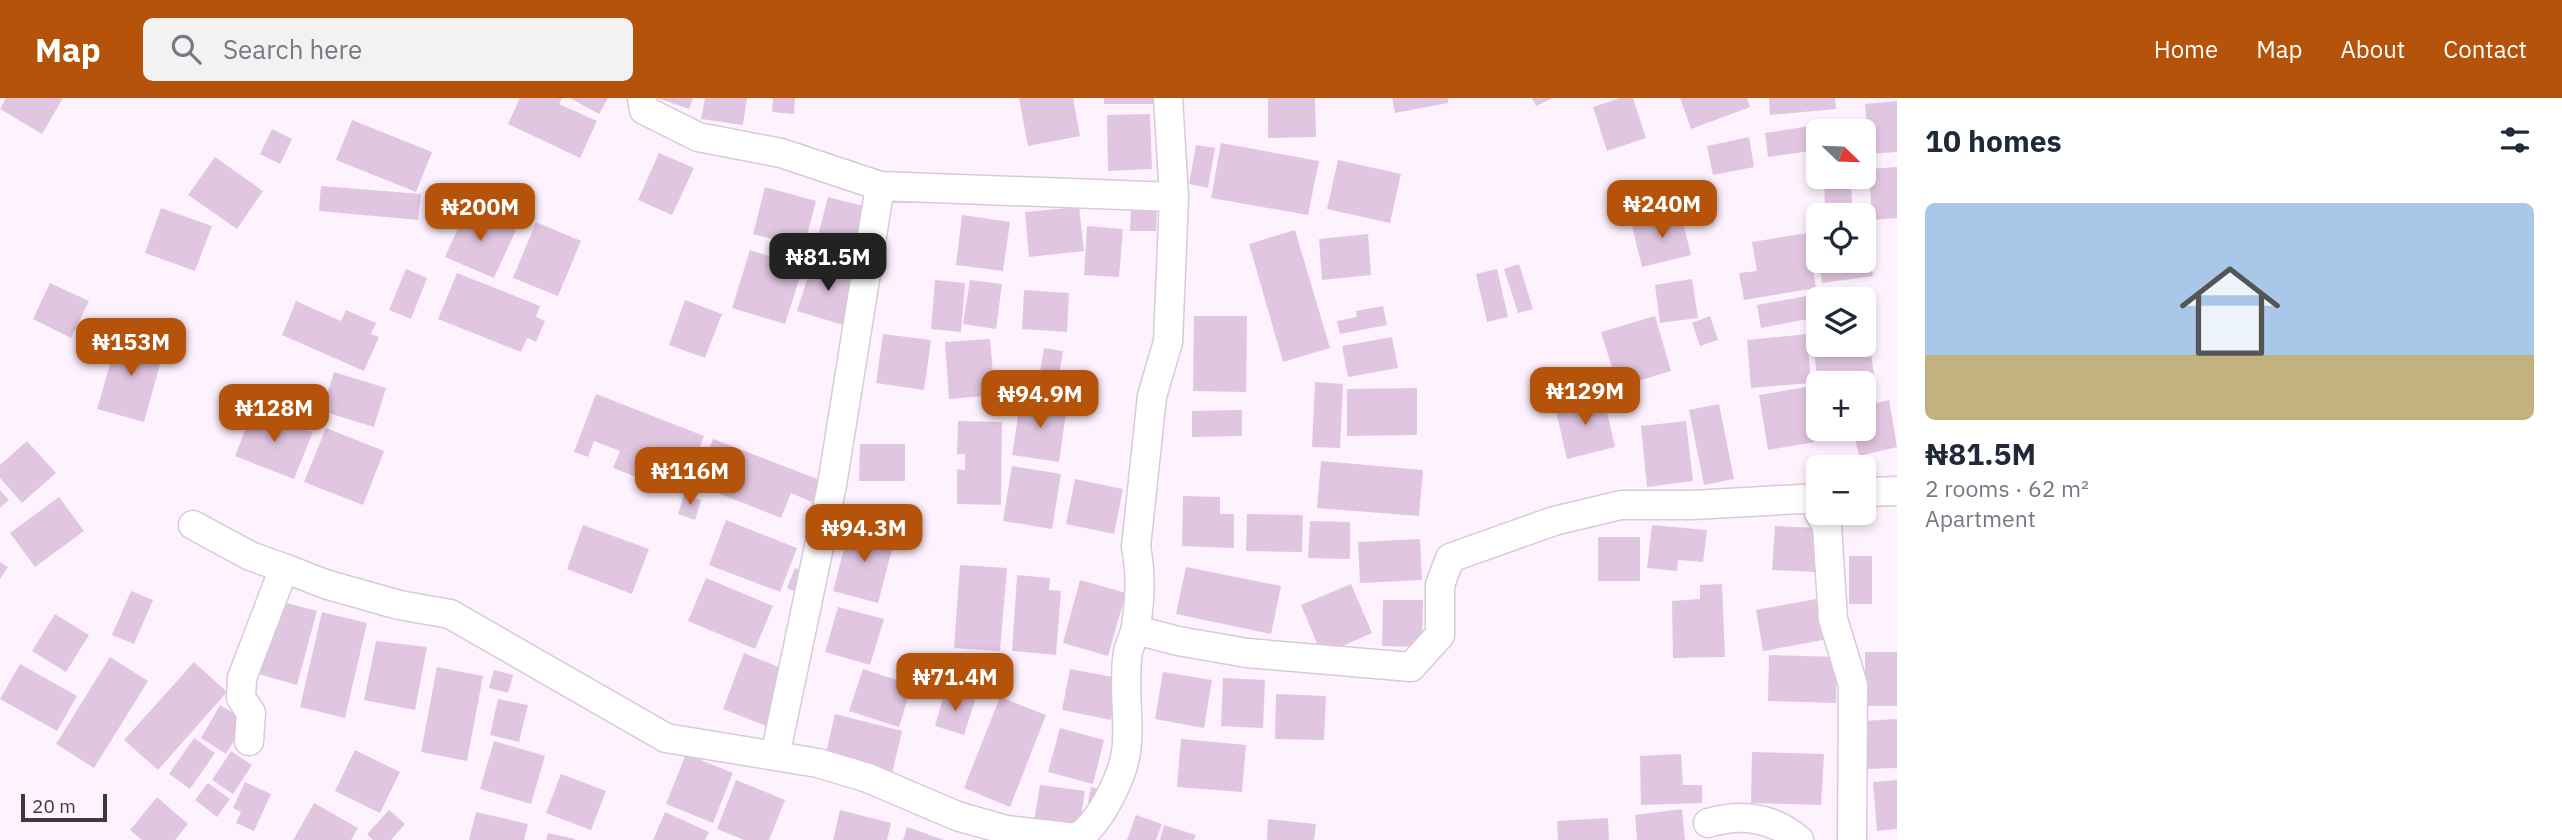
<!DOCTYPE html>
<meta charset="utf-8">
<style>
:root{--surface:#fff;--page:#f2f2f3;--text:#1f2937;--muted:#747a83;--line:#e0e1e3;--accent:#b45309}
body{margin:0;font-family:"IBM Plex Sans",sans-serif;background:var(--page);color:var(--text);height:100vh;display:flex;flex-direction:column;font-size:26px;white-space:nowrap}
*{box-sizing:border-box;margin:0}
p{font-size:23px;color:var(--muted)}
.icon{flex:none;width:38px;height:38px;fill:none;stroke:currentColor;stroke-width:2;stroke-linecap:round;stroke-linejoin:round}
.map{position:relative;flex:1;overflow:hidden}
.drawer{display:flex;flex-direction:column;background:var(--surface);width:665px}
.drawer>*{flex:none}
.needle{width:46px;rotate:113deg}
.controls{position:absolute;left:1806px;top:21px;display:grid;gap:14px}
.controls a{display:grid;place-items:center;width:70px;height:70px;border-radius:10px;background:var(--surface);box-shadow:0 4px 10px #0003;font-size:35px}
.scale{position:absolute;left:21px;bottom:18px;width:86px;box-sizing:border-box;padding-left:7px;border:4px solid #3f393f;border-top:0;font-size:19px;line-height:24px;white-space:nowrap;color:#3f393f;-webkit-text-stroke:5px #fef2ff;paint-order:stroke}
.price{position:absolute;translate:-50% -60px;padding:0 16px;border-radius:14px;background:var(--accent);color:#fff;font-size:23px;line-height:46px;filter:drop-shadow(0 2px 4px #0008)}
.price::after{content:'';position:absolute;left:50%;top:42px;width:21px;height:16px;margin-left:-10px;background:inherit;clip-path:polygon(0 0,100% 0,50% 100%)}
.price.current{background:#222;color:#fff}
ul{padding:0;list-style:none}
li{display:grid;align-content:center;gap:14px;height:371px;padding:0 28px}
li+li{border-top:2px solid var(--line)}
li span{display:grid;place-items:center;height:217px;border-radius:10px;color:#555}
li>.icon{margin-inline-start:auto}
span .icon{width:126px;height:126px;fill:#fffc;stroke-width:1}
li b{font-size:30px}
h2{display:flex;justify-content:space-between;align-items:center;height:84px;padding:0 28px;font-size:30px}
header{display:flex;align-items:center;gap:42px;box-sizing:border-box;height:98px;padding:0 35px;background:var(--accent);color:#fff}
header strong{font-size:33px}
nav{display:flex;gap:38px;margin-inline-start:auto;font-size:24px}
.search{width:490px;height:63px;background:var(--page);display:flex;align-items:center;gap:18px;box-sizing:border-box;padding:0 24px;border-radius:10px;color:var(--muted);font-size:26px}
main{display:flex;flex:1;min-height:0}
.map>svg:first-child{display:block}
.building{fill:#e1c6e2}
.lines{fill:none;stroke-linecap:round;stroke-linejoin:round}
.street-casing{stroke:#d8cad9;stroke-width:31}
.street{stroke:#fff;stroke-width:28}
</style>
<header>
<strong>Map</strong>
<div class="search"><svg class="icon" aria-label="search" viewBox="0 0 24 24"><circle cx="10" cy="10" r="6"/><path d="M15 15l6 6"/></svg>Search here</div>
<nav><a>Home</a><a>Map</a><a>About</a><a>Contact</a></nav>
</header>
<main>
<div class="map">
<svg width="1897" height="742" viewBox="0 0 1897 742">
<rect width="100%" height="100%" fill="#fef2ff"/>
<path class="building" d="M6 0H63L42 36 0 11Z
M520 0H562L559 6 597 23 580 60 508 26Z
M570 0H608L599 16Z
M657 0H693L689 11Z
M705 0H747L743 27 701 21Z
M773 0H795L794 16 772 14Z
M1019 0H1073L1080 38 1028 48Z
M1104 0H1157V6H1104Z
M1268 0H1315L1316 39 1268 40Z
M1392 0H1448V5L1395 15Z
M1532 0H1553L1536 8Z
M1620 0H1633L1646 40 1607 53 1593 9Z
M1680 0H1747L1750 9 1691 31Z
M1769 0H1835L1836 11 1770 17Z
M1897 3V54L1869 56 1865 6Z
M1150 16 1152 71 1108 73 1107 17Z
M352 22 432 54 416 94 336 62Z
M1836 24 1837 33H1818V52L1768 59 1765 35Z
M272 31 292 41 280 66 260 56Z
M1749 39 1754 69 1713 77 1707 48Z
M1221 45 1319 63 1308 117 1211 100Z
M1196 47 1215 50 1208 90 1189 86Z
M659 55 694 70 672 117 638 102Z
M215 59 263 93 237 131 188 97Z
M1338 62 1401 76 1390 125 1327 111Z
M1897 69V120L1872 122 1869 71Z
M1824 79H1851L1852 111 1825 112Z
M321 88 421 96 418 122 319 113Z
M765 89 816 103 804 149 753 136Z
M828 99 867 109 853 160 815 150Z
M1079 109 1084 153 1029 159 1025 114Z
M161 110 212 128 195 173 145 155Z
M467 110 516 132 494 180 445 159Z
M1131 111H1157L1156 133H1130Z
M1681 116 1691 157 1642 169 1632 128Z
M962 117 1010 124 1003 173 956 167Z
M1864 121 1873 178 1822 185 1819 163H1864Z
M536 124 581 143 558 198 513 180Z
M1087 128 1123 131 1119 179 1084 177Z
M1295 132 1330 250 1283 264 1249 146Z
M1807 135 1816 190 1744 202 1739 175 1757 173 1752 144Z
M1368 136 1371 177 1322 182 1319 141Z
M750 152 803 169 785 226 732 210Z
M813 163 858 177 843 227 797 213Z
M1519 166 1533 211 1518 215 1504 171Z
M406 171 427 180 411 221 389 212Z
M1497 171 1508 219 1487 224 1476 176Z
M457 175 540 208 536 219 545 223 536 244 527 240 521 254 438 221Z
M1692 181 1698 220 1660 225 1655 187Z
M935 182 965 185 961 234 931 231Z
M970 182 1002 186 996 231 963 226Z
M50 185 89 203 71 240 33 221Z
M1024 192 1069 195 1067 234 1022 231Z
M1818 196V219L1761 230 1757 207Z
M685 202 722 216 705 260 669 247Z
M296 203 341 223 346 212 376 225 371 236 379 239 364 273 282 237Z
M1383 208 1387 227 1340 236 1337 223 1357 219 1356 213Z
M1194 218H1247L1246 294 1193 293Z
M1655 218 1671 273 1618 289 1601 234Z
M1710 218 1718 242 1700 248 1692 225Z
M1867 225 1874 278 1818 285 1811 232H1818V247H1864V226Z
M119 236 165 248 144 324 97 311Z
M883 236 931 242 924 292 876 285Z
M1807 236 1811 285 1751 290 1747 242Z
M1392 239 1398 270 1348 279 1342 248Z
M990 241 995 297 949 301 945 244Z
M1044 250 1063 253 1056 296 1037 294Z
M334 274 386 290 374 329 322 313Z
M1315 284 1343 286 1340 350 1312 349Z
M1806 289 1815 344 1768 352 1759 297Z
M1417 290V337L1347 338V291Z
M596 296 704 338 684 390 639 372 637 379 613 370 620 353 594 343 588 359 574 354Z
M1603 297 1615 349 1567 361 1555 309Z
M1021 300 1067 308 1059 364 1012 357Z
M1889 302 1897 349 1859 358 1853 331H1864V308Z
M1719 306 1734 381 1704 387 1689 312Z
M254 310 313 334 294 381 235 358Z
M1242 312V338L1192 339V313Z
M958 323 1002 324 1001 407 957 406V371L965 372V356H957Z
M1686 323 1693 383 1647 389 1641 328Z
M326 330 384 353 363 407 304 384Z
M713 341 820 382 812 404 791 395 781 420 695 386Z
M27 343 56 375 22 405 0 380V367Z
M860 346H905V383H859Z
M1321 363 1423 372 1419 418 1317 410Z
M1012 368 1061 376 1052 431 1003 423Z
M1075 381 1123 391 1114 436 1066 426Z
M0 392 9 402 0 410Z
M684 397 701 402 695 422 678 416Z
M1183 398 1220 399V416H1234V450L1182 448Z
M59 399 84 433 35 469 10 435Z
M1247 416 1303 417 1302 454 1246 453Z
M726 422 797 450 780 494 709 467Z
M1310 423 1350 424V461L1308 460Z
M583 427 649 451 632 496 567 471Z
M1652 427 1707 432 1703 464 1678 462 1677 473 1647 470Z
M850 428 895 440 878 505 833 493Z
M1775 428 1819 430 1816 474 1772 472Z
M1598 439H1640V483H1598Z
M1420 441 1422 482 1360 485 1358 444Z
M1849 458H1872V506H1849Z
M0 464 8 469 0 481Z
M960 467 1007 470 1000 553 954 550Z
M1186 469 1281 488 1271 536 1176 516Z
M795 470 809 476 801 496 787 490Z
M1017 477 1050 480 1049 492 1061 493 1056 557 1012 553Z
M706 480 773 508 755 551 688 523Z
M1080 482 1126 495 1108 558 1063 545Z
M1351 486 1372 535 1322 557 1301 507Z
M1722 486 1725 559 1673 560 1672 503 1700 501V487Z
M131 493 153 502 134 546 112 537Z
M1816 501 1823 542 1763 553 1756 512Z
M275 502 317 513 297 587 255 575Z
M1383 502H1423L1422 549 1382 548Z
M838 509 884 521 870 567 825 554Z
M322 514 367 525 345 620 300 609Z
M55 516 89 537 66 574 32 553Z
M376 543 427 549 415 612 364 602Z
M1865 554H1897V608H1865Z
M744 555 788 573 766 628 723 611Z
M971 556 1002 562 998 588 966 583Z
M1769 557 1837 559 1836 605 1768 603Z
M110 559 148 583 94 670 56 646Z
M194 564 227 594 158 672 124 642Z
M20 566 77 598 57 633 0 601Z
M437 569 483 578 467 663 421 654Z
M863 571 912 587 899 629 849 613Z
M1070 571 1119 580 1111 622 1062 612Z
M494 572 513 577 508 595 489 590Z
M1163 574 1212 582 1204 630 1155 621Z
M1223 580 1265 582 1263 630 1221 628Z
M945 593 975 602 964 637 935 628Z
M1276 596 1326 598 1324 642 1275 641Z
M1000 599 1046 617 1010 709 964 690Z
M498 601 528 607 519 644 490 637Z
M220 607 246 623 226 656 201 640Z
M835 616 902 633 892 676 825 659Z
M1897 621V670L1866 671 1863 623Z
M1060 630 1104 642 1093 686 1048 674Z
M194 640 215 655 190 691 169 676Z
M1181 641 1246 647 1242 694 1177 689Z
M494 643 545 658 531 706 480 691Z
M355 652 400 674 380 715 335 693Z
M231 653 252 667 233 696 212 682Z
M1752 654 1824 656 1821 707 1751 705Z
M686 656 733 675 713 725 666 706Z
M1681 656 1683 687H1702V705L1641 707 1640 658Z
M561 676 606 693 591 732 546 715Z
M736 682 785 702 769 742H744L717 731Z
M1897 682V731L1877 733 1873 684Z
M245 684 271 696 254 733 236 725 241 714 233 710Z
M208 685 230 701 217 719 195 702Z
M1040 687 1085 693 1078 737 1033 730Z
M1091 689 1104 692 1101 707 1088 704Z
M157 699 188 726 175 742H142L130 732Z
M314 705 358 730 351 742H293Z
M1682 711 1685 742H1637L1635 717Z
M389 712 405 726 391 742H373L367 736Z
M840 712 891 725 887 742H833Z
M476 714 528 726 524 742H469Z
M665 714 709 734 705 742H653Z
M1136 717 1162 726 1156 742H1127Z
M1608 720 1609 742H1558L1557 723Z
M1268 721 1316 726 1314 742H1267Z
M1164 727 1196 737 1194 742H1160Z
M907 729 944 742H903Z
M548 735 575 741V742H546Z"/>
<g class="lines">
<defs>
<path id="street" d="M642 0 644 12 698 39 781 55 880 88 1174 99
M1864 394 1897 393
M1819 415 1827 428 1833 521 1853 587 1852 742
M193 427 250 458 284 470
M1136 532 1178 543 1247 555 1411 569 1440 537V487L1450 460 1554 423 1621 407H1693L1818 400
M249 643 251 615 241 600 242 580 284 470 325 486 399 507 450 516 666 640 818 665 868 680 957 718 1006 732 1076 740C1100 728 1126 673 1127 645 1129 614 1123 584 1128 554 1130 545 1135 537 1136 528 1140 503 1141 474 1136 449L1152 298 1168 244 1174 99 1168 0
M775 658 832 387 880 88
M1708 725C1742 715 1772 719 1799 742"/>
</defs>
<use href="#street" class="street-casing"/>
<use href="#street" class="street"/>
</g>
</svg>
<div class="controls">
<a><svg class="needle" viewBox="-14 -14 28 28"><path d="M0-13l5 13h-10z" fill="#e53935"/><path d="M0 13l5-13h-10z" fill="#747a83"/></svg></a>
<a><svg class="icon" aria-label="locate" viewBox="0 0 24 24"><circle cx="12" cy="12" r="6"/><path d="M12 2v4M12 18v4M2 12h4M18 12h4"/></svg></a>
<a><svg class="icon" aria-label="layers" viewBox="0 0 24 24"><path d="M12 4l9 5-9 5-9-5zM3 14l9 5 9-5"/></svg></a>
<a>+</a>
<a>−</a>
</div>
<div class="scale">20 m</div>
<b class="price" style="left:1662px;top:142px">₦240M</b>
<b class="price" style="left:480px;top:145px">₦200M</b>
<b class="price current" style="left:828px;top:195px">₦81.5M</b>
<b class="price" style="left:131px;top:280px">₦153M</b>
<b class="price" style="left:1585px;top:329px">₦129M</b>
<b class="price" style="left:1040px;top:332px">₦94.9M</b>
<b class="price" style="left:274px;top:346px">₦128M</b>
<b class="price" style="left:690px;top:409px">₦116M</b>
<b class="price" style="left:864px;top:466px">₦94.3M</b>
<b class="price" style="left:955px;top:615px">₦71.4M</b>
</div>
<section class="drawer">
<h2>10 homes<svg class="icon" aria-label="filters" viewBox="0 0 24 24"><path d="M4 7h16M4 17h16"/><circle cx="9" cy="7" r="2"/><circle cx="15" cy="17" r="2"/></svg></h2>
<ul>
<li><span style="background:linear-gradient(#a9c7e8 70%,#c2b280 0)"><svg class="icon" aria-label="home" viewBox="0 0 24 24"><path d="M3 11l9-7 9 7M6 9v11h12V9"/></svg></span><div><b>₦81.5M</b><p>2 rooms · 62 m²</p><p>Apartment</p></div></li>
</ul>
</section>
</main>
